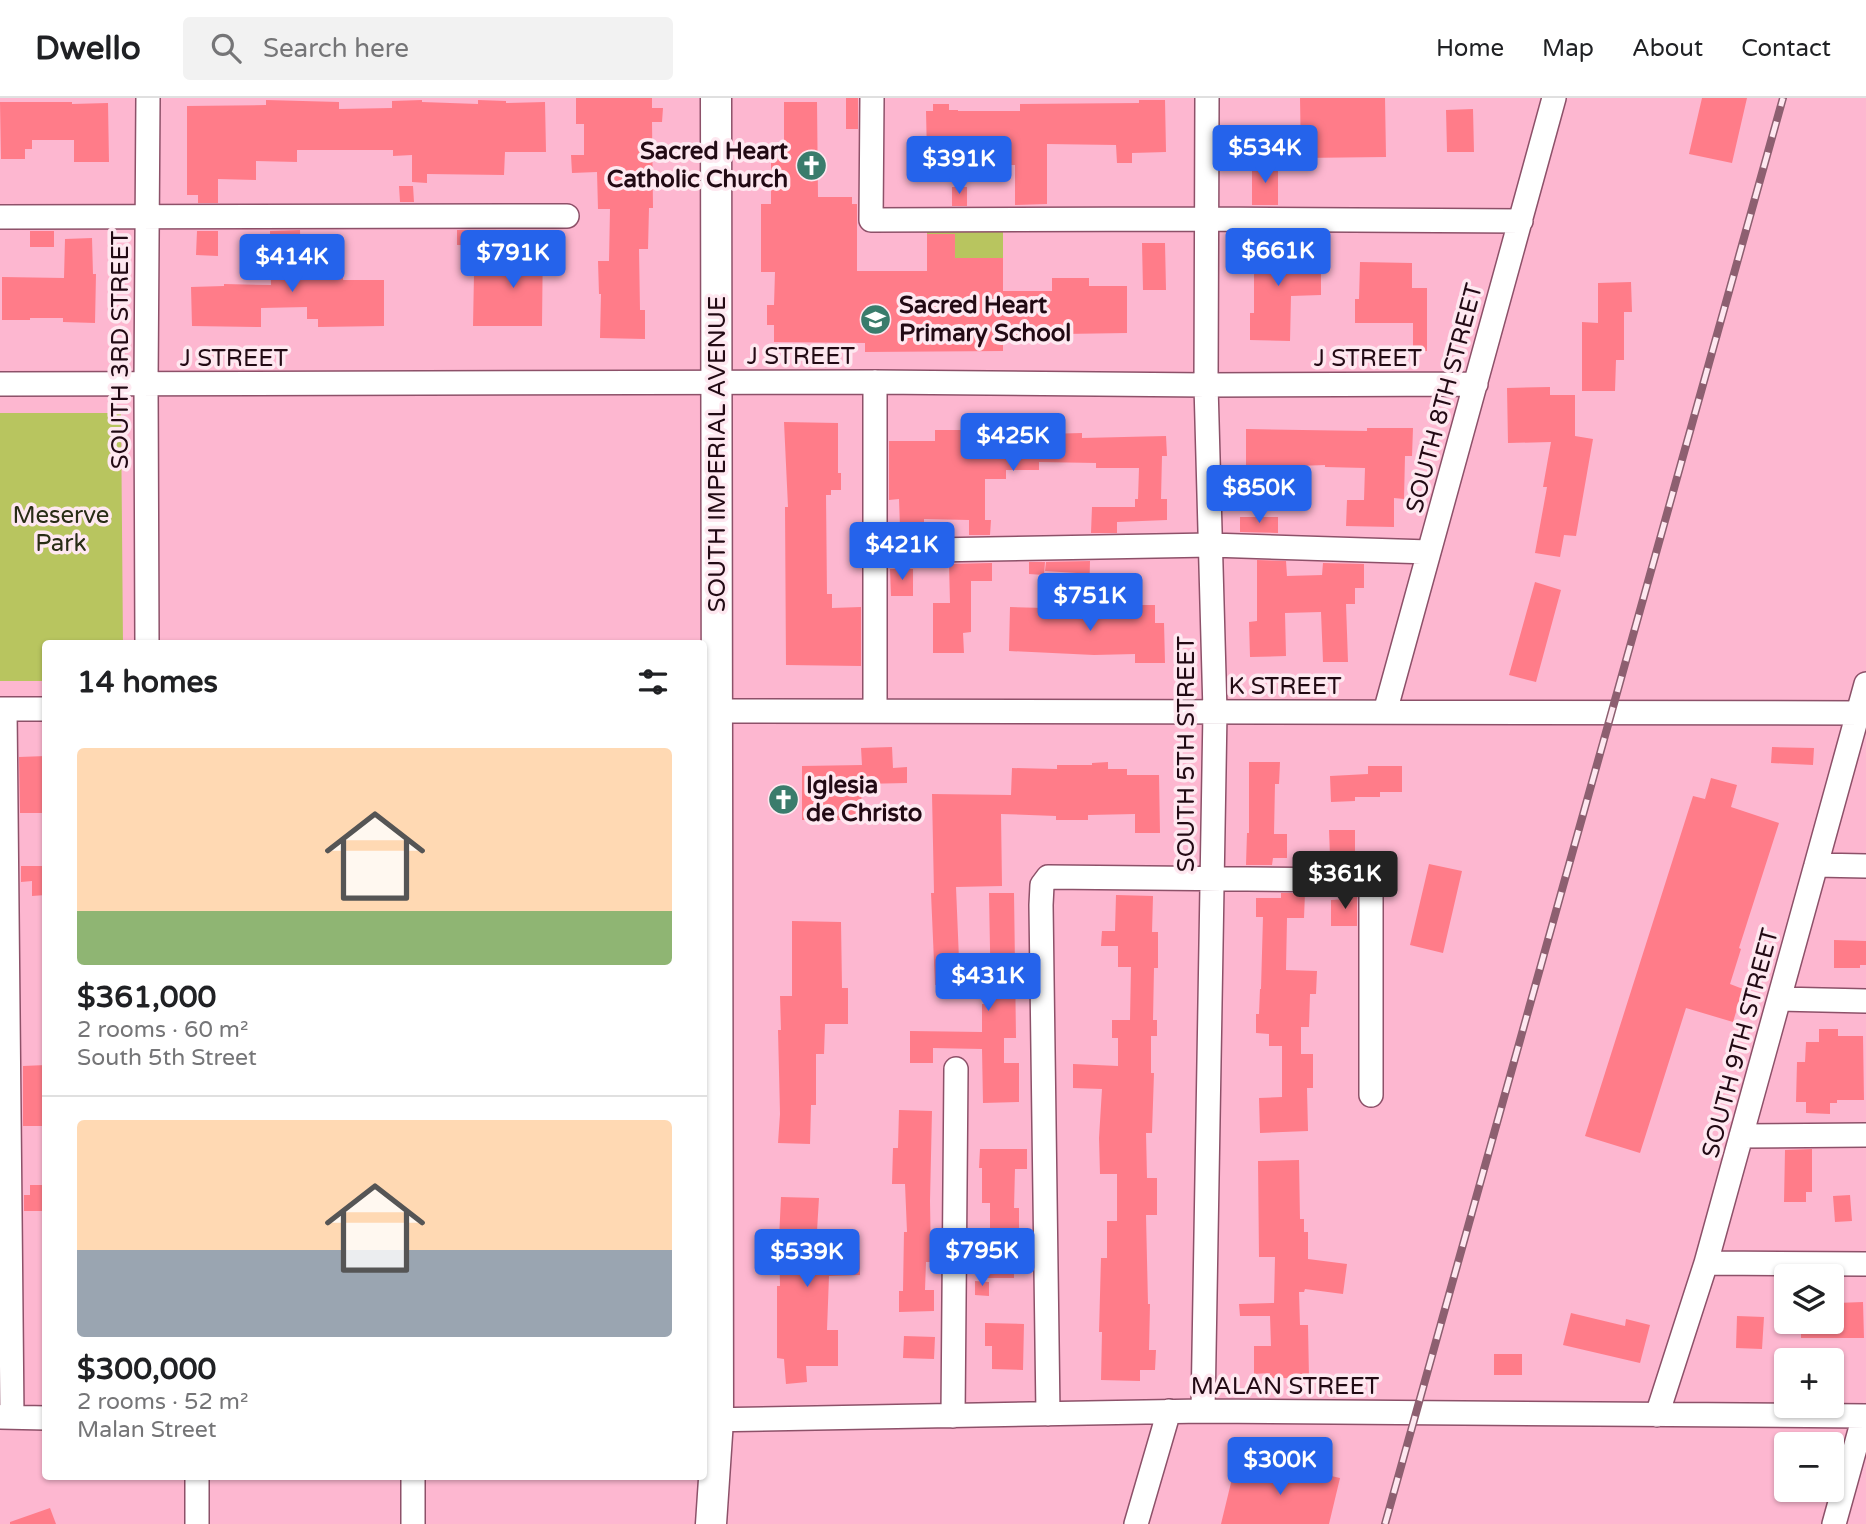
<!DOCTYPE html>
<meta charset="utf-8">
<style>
:root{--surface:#fff;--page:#f2f2f2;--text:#202124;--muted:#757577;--line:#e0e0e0;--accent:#2563eb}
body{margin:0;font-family:"Varela Round",sans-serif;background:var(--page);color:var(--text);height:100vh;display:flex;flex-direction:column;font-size:26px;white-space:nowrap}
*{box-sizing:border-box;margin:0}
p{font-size:23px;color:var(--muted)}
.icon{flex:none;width:38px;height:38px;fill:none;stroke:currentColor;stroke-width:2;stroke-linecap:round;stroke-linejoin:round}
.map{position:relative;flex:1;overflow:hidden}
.sheet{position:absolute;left:42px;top:542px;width:665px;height:840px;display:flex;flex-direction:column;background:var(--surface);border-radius:7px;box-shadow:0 2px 5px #0004}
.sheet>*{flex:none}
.buttons{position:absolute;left:1774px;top:1166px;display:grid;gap:14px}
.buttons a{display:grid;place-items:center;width:70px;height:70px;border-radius:7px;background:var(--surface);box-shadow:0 2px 5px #0004;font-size:35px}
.price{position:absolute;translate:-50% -60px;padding:0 16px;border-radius:7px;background:var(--accent);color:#fff;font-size:23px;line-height:46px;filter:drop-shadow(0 2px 4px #0008)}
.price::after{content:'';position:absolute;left:50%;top:42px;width:21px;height:16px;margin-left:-10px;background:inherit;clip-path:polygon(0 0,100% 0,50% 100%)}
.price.active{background:#222;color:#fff}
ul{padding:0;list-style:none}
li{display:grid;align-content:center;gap:14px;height:371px;padding:0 35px}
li+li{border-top:2px solid var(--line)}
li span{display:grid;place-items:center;height:217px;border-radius:7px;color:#555}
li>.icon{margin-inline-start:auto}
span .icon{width:126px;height:126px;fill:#fffc;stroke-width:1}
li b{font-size:30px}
h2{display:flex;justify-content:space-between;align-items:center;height:84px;padding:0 35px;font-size:30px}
header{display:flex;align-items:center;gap:42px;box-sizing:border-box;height:98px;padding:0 35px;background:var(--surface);border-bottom:2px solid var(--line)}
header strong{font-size:33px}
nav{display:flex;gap:38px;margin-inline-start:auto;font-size:24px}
.search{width:490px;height:63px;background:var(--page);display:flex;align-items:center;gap:18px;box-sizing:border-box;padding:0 24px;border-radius:7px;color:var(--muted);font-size:26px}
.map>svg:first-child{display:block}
.green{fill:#b8c55f}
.building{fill:#ff7c89}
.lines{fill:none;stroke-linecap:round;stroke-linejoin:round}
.minor-casing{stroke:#8d5169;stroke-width:26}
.major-casing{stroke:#8d5169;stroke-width:33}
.minor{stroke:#fff;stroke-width:23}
.major{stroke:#fff;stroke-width:30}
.rail-casing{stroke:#8d5f70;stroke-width:8}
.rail{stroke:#fee8f0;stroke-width:5;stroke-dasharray:16;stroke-linecap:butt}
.labels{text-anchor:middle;stroke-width:7;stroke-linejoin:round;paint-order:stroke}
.poi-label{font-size:24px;font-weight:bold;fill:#220a14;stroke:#fee8f0;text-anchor:start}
.street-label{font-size:24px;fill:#220a14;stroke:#fee8f0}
.park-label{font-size:24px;fill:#282c15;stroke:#fee8f0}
</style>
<header>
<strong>Dwello</strong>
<div class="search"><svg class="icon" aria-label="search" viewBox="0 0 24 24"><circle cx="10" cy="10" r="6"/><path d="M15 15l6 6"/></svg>Search here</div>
<nav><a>Home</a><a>Map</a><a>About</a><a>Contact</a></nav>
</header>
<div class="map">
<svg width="1866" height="1426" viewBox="0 0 1866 1426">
<rect width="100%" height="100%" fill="#fdb7d0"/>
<path class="green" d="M927 131H1003V160H927Z
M0 315H121L123 546H46L45 583H0Z"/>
<path class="building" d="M576 0H652V10H663L662 24H652L653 110H649L648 151H639L640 212H645V241L600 240 601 196H599L598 163H609L610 111H598L597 74 572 75 571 57H584V26H576Z
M846 0H858V31H846Z
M1300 0H1385L1386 59 1301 60Z
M1702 0H1747L1732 65 1689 56Z
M266 2 339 4V11L392 10V3L422 2V4L478 6V2L506 3V5L545 4 546 54H505L504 77 427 76V85L412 84V57L393 58V52H297V64L256 63V82L218 81V105H198V97H187V8L266 7Z
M1139 2H1165L1166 54 1132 55V65H1117L1116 47 1047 46V106L1015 107V67H974V57L927 58 926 13H933V6H949V12H958V13H1020V6L1139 5Z
M0 4H72V6L108 5 109 64H74V42H32V51H25V61H1Z
M784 4H817L818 99H852V106H857V173H927V136H955V160H1003V193H1052V180H1089V188H1127V235L1003 237V253L865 254V245L774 244V227H767V207H774L775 174H761V106H771V46H784Z
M1473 11 1474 54H1447L1446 12Z
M1252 67 1278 68V107H1252Z
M399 88H413L414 104H400Z
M952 89H967V108H952Z
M300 132 301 169 343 168V182H384V228L318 229V221H307V209L261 210V229L192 228 191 189 224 188V186L271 187 270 133Z
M457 132H509L508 148 457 147Z
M30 133H54V149H30Z
M197 133H218V158L196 157Z
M517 137H543L542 228H473L474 176 516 177Z
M1294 139V173L1321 172V197L1291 198 1290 243 1250 242V215H1254V140Z
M92 140 93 176H96L95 225 63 224V220H30V222H2V179L64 180 65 141Z
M1142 145H1165L1166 192H1143Z
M1360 164 1412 165V190H1427V253H1413V225H1355V201H1359Z
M1631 184 1632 214H1624V262H1616L1615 293H1582V224L1598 225V185Z
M1550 289V297H1575V338L1593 341 1576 438 1564 437 1560 459 1535 455 1547 389H1543L1551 344 1508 345 1507 290Z
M784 324 838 325V375H841V392H831V397H826L827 496H832V510L861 509V568L786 567 785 409H788Z
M981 328H1005L1006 337 1082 335V340L1166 338 1167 358H1162L1161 401H1167V422L1117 424V435H1091L1092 409H1135V401H1138L1139 370H1096V365L1039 364V372H1006V381H985V422H991L990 437H969V422L924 421V429L900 430 899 401 889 402V343H935V332H981Z
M1367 330H1413L1412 358H1405L1404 401 1394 400V429L1346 428 1347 402H1364L1365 370 1325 369V367L1246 370V331L1367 333Z
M1240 419H1278V435L1240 434Z
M1257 462 1286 463 1287 478 1322 477 1323 465 1364 466V490H1355V506H1346L1348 564H1323L1321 514 1285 515 1286 558 1250 559 1249 524 1257 523Z
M1090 463 1089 504 1083 505 1077 475 1045 473 1046 464Z
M1029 464H1045L1044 477 1029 476Z
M992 465V483H971V534L963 535 964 555H933V505H950L949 466Z
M890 471H913V498H891Z
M1535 484 1561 492 1536 584 1509 577Z
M1134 507H1155V525H1164L1165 565H1135V556L1094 557 1009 553 1010 509 1045 510V517L1093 518V510L1134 509Z
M892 649 893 670 907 669V685L861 686 862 722H802V668L862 667 861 650Z
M1772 649 1814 650 1813 667 1771 665Z
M46 658V715H20L19 659Z
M1108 664V671H1127V677H1159L1160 735H1135V716L1088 717V722H1056V718L1001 716 1002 788 956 789 960 886 935 887 931 795H934L932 696 1011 697 1012 670 1057 671V667H1092V665Z
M1249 664H1280L1279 686H1275L1274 736H1287V760H1273L1272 767H1246L1247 735H1249Z
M1368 668H1402V694H1380V699H1355V703L1331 704 1330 678 1368 676Z
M1711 680 1737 687 1731 709 1779 725 1739 850 1741 851 1730 886 1743 891 1733 924 1686 910 1640 1055 1585 1038 1693 698 1705 701Z
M1329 732H1355V759L1330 758Z
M1429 766 1462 773 1443 855 1410 847Z
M21 768H46V797L32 798V783L21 784Z
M989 795H1014L1016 940H1004V965H1019V1004L983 1005 982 951 933 950V965H910V933L982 934V906H991Z
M1281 795H1305L1304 820H1287L1286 872 1317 873 1316 896H1310L1309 929H1301V956H1313V990H1307L1308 1033 1260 1035 1259 1000 1282 999V948H1269V936L1256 935V916H1259L1260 891H1261L1263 819H1256V800H1281Z
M1345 796H1357V828H1331V802L1345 801Z
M1116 797 1153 798 1152 834H1158V870H1154L1153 922H1157V938H1151V975H1154L1152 1035H1146L1147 1080H1157V1117H1146L1148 1206H1150L1149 1252H1156L1155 1272H1140V1283L1101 1282 1102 1234H1099L1101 1160H1107V1123H1117V1076H1100L1099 1040 1102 991 1073 990V966L1118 968V940H1112V922H1130L1131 869H1118V848H1101L1102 833H1115Z
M792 823 841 824 842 890H848V926H825L824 956H816V1007H811L810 1046 778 1045 780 1016 778 932H781L780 898H792Z
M1834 842 1866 843V867H1860V870H1834Z
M1819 931H1838V938H1863L1864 1002H1837V1005H1830V1016L1806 1015V1004H1796L1797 964H1805L1806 944H1819Z
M46 967V1028H23V968Z
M899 1012 932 1013 930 1103 931 1164H926L925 1192H934V1213L899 1214V1193H903L904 1134H907L905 1086H892L893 1050H898Z
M980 1051H1027V1071H1015L1014 1110H1019V1145H1023V1169H1014V1180H983V1144H990V1105H982V1070H979Z
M1812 1051V1094H1806V1104H1784L1785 1052Z
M1299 1062 1300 1121H1304V1134H1308V1161L1347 1166 1343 1196 1305 1191 1304 1194H1299L1300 1227H1308L1309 1280H1270V1275L1254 1276V1248H1271L1270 1218H1240L1239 1206 1274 1205 1275 1159H1259L1258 1063Z
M30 1087H46V1113H24V1097H30Z
M1850 1097 1852 1123 1835 1124 1833 1098Z
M781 1099 819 1100 817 1133 825 1132 826 1153 860 1152V1177L829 1178 827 1232H838V1268H806L807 1284 786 1286 784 1261 777 1260V1188H780L779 1141Z
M975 1183 989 1184V1198L975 1197Z
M1863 1204 1864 1240H1801V1223H1836V1205Z
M1571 1215 1625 1228 1626 1221 1650 1227 1640 1265 1563 1247Z
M1737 1218 1764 1219 1762 1251 1736 1250Z
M985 1225 1024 1226 1023 1272 992 1271V1248H985Z
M904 1238 935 1239 934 1261 903 1260Z
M1494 1256H1522V1277H1494Z
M1236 1364 1281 1374 1283 1367 1340 1380 1329 1426H1221Z
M50 1410 56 1426H10V1424Z"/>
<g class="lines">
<defs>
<path id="minor" d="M872 0 871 122 1206 121 1521 123
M0 119 567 118
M0 286 875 284 1206 287 1476 286
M874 453 1211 447 1429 454
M147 546 146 286 148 0
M0 611H46
M5 611 12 1319
M704 613 1866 615
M875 613V284
M1385 614 1554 0
M1816 767 1866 768
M1779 901 1866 903
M1741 1038 1866 1037
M1706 1165 1866 1166
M1203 1313 1215 614 1206 287 1207 0
M1048 1316 1041 807 1042 787 1048 779 1361 782 1371 787V997
M1657 1317 1706 1165 1866 586
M953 1318 956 971
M0 1319 46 1320
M704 1322 1203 1313 1866 1318
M197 1379V1426
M413 1379V1426
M1136 1426 1169 1313
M1834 1426 1864 1318"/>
<path id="major" d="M711 1426 718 1322 716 0"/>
</defs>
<use href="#minor" class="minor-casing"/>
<use href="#major" class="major-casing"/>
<use href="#minor" class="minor"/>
<use href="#major" class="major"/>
<defs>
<path id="rail" d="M1385 1426 1783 0"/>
</defs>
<use href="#rail" class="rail-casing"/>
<use href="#rail" class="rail"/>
</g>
<defs>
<symbol id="church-disc" viewBox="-11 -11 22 22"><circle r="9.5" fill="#3a7c6c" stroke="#fee8f0"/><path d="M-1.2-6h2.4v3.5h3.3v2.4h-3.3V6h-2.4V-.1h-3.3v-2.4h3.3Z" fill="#fff"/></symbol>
<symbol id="school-disc" viewBox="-11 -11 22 22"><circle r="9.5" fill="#3a7c6c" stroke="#fee8f0"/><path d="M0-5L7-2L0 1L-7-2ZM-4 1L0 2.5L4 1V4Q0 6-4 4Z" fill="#fff"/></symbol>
</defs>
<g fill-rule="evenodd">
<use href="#church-disc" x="794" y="50" width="35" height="35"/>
<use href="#school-disc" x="858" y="204" width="35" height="35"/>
<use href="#church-disc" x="766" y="684" width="35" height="35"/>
</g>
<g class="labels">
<g class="poi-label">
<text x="788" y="61" text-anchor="end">Sacred Heart<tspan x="788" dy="28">Catholic Church</tspan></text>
<text x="899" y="215">Sacred Heart<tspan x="899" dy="28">Primary School</tspan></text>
<text x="806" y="695">Iglesia<tspan x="806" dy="28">de Christo</tspan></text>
</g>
<g class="street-label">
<text transform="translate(120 252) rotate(-90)" y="8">SOUTH 3RD STREET</text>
<text x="801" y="266">J STREET</text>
<text x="234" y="268">J STREET</text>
<text x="1368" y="268">J STREET</text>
<text transform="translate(1444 300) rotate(-75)" y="8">SOUTH 8TH STREET</text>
<text transform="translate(717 356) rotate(-90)" y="8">SOUTH IMPERIAL AVENUE</text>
<text x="1285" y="596">K STREET</text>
<text transform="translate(1186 656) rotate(-90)" y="8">SOUTH 5TH STREET</text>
<text transform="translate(1740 945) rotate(-75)" y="8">SOUTH 9TH STREET</text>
<text x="1285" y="1296">MALAN STREET</text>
</g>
<g class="park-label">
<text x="61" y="425">Meserve<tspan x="61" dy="28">Park</tspan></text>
</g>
</g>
</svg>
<div class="buttons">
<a><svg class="icon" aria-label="layers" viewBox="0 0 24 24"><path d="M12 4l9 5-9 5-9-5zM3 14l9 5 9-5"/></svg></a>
<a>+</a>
<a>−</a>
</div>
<b class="price" style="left:1265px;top:87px">$534K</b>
<b class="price" style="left:959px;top:98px">$391K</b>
<b class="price" style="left:1278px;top:190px">$661K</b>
<b class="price" style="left:513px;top:192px">$791K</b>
<b class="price" style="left:292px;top:196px">$414K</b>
<b class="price" style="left:1013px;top:375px">$425K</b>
<b class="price" style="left:1259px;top:427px">$850K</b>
<b class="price" style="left:902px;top:484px">$421K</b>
<b class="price" style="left:1090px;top:535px">$751K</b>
<b class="price active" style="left:1345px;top:813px">$361K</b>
<b class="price" style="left:988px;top:915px">$431K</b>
<b class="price" style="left:982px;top:1190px">$795K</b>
<b class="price" style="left:807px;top:1191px">$539K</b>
<b class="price" style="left:1280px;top:1399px">$300K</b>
<section class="sheet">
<h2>14 homes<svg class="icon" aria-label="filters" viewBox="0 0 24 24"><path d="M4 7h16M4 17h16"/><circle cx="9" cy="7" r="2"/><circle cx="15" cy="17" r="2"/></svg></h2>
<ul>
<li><span style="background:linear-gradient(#ffd9b3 75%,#8fb573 0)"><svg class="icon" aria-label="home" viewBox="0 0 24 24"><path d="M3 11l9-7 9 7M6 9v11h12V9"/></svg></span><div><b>$361,000</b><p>2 rooms · 60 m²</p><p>South 5th Street</p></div></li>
<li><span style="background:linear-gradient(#ffd9b3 60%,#9aa5b1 0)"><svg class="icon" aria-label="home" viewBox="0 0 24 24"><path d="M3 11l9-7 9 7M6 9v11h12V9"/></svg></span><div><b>$300,000</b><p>2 rooms · 52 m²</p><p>Malan Street</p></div></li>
</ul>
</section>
</div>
